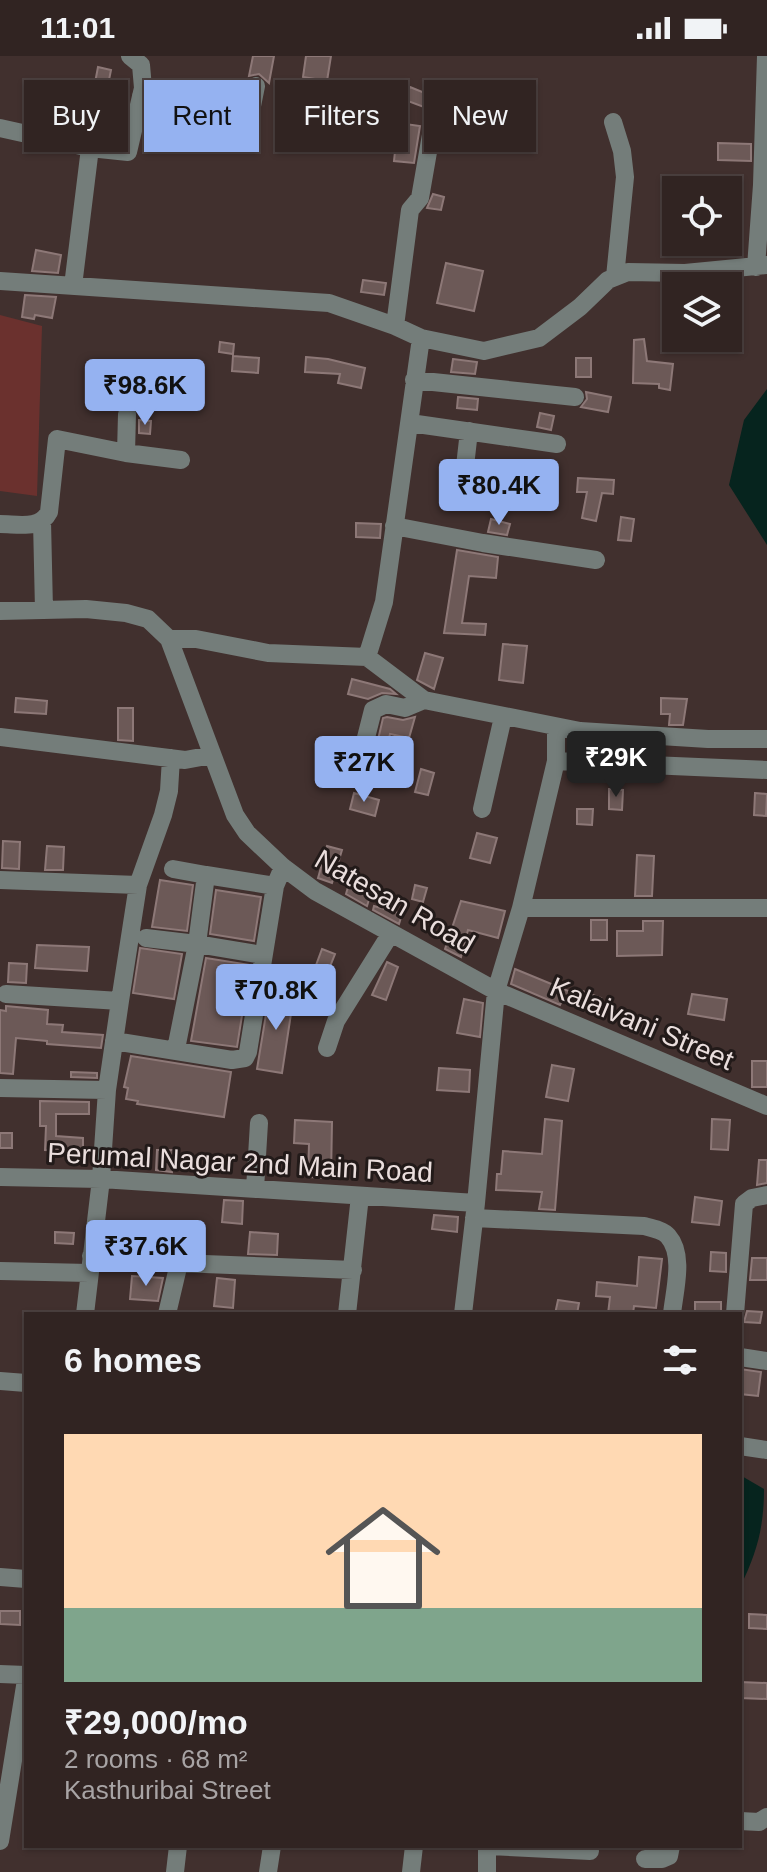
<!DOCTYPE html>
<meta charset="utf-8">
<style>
:root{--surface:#312422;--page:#392c2a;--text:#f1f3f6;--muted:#a8a4a5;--line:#4c4140;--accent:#95b2f1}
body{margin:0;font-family:Helvetica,sans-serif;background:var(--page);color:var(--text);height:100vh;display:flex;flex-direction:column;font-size:30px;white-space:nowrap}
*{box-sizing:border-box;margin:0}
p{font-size:26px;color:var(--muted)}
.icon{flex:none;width:44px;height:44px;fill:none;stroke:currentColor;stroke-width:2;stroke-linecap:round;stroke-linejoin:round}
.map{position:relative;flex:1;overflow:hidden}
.drawer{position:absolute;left:24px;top:1256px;width:718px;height:536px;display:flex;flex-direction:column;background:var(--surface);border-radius:0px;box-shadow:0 2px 6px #0004,0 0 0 2px var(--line)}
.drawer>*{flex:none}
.hud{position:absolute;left:24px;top:24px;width:720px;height:72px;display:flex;gap:16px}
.fabs{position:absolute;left:662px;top:120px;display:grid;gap:16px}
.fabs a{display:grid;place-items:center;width:80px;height:80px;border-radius:0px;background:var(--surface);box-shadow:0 2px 6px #0004,0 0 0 2px var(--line);font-size:40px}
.price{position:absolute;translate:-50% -68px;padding:0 18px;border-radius:8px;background:var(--accent);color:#111;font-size:26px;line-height:52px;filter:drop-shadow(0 2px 4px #0008)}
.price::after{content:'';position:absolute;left:50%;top:48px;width:24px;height:18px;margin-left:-12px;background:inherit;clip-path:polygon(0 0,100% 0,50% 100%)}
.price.current{background:#222;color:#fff}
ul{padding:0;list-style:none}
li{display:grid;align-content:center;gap:16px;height:424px;padding:0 40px}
li span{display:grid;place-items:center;height:248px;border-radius:0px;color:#555}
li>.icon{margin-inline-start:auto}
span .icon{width:144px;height:144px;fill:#fffc;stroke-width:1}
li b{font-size:34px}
h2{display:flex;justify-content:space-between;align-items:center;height:96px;padding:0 40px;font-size:34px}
.tag{padding:0 28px;border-radius:0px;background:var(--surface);box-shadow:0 2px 6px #0004,0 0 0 2px var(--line);font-size:28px;line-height:72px}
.tag.current{background:var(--accent);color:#111}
.status{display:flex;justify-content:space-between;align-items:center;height:56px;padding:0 40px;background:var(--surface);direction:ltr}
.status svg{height:22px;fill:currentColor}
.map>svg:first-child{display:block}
.green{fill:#6b312e}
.water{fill:#06241e}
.building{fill:#6c5957;stroke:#8d7877;stroke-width:2}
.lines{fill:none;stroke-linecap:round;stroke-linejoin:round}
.minor{stroke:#747d7a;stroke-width:18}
.labels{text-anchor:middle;stroke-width:6;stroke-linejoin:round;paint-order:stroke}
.street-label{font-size:28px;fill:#eadedd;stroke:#221a19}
</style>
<div class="status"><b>11:01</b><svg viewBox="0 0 49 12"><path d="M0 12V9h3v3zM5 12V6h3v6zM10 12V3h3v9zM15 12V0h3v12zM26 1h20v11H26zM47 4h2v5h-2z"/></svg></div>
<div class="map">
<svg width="767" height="1816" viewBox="0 0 767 1816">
<rect width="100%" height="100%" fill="#41302e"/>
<path class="green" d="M0 259 42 270 37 440 0 435Z"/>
<path class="water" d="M767 333V489L729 429 744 364Z
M740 1419 764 1433C764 1471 757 1497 740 1531Z"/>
<path class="building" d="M253 0H274L269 27 259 18 249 20Z
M306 0H331L327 25 303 21Z
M98 11 111 14 107 34 94 32Z
M410 31 437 42 432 54 405 44Z
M63 40 80 44 73 75 56 71Z
M398 67 420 70 414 107 394 105Z
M718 87 751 88V105L718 104Z
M433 138 444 141 441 154 427 152Z
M36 194 61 199 58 217 32 215Z
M446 207 483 215 474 255 437 247Z
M363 224 386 227 384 239 361 236Z
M25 239 56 241 52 262 35 259 34 263 22 261Z
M644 283 647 305 673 308 670 334 659 332V328L633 327 634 284Z
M220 286 234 288 233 298 219 296Z
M233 300 259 302 258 317 232 315Z
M306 301 328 303 365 312 361 332 338 327 340 318 305 316Z
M576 302H591V321H576Z
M453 303 477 306 475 318 451 316Z
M586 336 611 341 608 356 581 351 587 343Z
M458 341 478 343 477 354 457 352Z
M540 357 554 360 551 374 537 371Z
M139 364 151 365 150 378 139 377Z
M578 422 614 424 613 438 602 437 596 465 582 462 587 436H577Z
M621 461 634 463 631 485 618 484Z
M491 463 510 468 507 479 488 476Z
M356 467 381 468 380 482 356 481Z
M457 494 498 501 496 522 469 520 462 567 486 568 485 579 444 577Z
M503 588 527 590 523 627 499 624Z
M425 597 443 602 434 633 417 624Z
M352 623 390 633 396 638 382 637 368 643 348 638Z
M16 642 47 645 46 658 15 656Z
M661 642 687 643 683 669H669L670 658H661Z
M118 652H133V685L118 684Z
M387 661 403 664 415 661 409 682 390 678 387 691 377 688 383 662Z
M421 713 434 717 428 739 415 736Z
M581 718 601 719V726L580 725Z
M609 733 623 734 622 754 609 753Z
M354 737 379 744 375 760 350 753Z
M755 737 767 738 766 760 754 759Z
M577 753H593L592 769 577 768Z
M477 777 497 782 490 807 470 802Z
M3 785 20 786 19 813 2 812Z
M47 790 64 791 63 814H45Z
M327 790 342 794 332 827 318 822Z
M637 799 654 800 652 840H635Z
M160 824 193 829 187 875 152 871Z
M415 829 427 832 423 846 412 843Z
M348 831 371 837 367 850 346 838Z
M216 834 261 841 254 885 210 878Z
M461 845 505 855 498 882 468 874 461 901 445 893Z
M374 850 402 858 399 868 373 854Z
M591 864H607V884H591Z
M643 865H663L662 899 617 900V875H643Z
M37 889 89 891 87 915 35 912Z
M140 892 182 898 174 943 133 937Z
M322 893 335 898 317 943 305 939Z
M206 902 250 909 237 991 191 985Z
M387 906 398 911 386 944 372 939Z
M9 907 27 908 26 927 8 926Z
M515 913 578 939 580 934 601 942 594 958 562 945 560 949 511 928Z
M270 934 294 938 282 1017 257 1013Z
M692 938 727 943 724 964 688 958Z
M464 943 483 947 480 981 457 977Z
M6 950 48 954 47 968 63 969 62 976 103 979 101 992 47 988V985L16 982 13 1018 0 1017V954L6 955Z
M131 1000 231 1016 224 1061 137 1048 138 1045 126 1043 128 1032 124 1031Z
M752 1005H767V1031H752Z
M552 1009 574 1013 568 1045 546 1041Z
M439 1012 470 1014 469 1036 437 1034Z
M71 1016 97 1017V1022L71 1021Z
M40 1045 89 1046V1058H56V1080L83 1082V1096L45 1094 46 1070H40Z
M545 1063 562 1065 555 1154 539 1153 542 1136 496 1134 497 1118H501L503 1095 542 1098Z
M712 1063 730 1064 728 1094 711 1093Z
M295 1064 332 1066 331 1122 308 1121 309 1088 294 1087Z
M0 1077H12V1092H0Z
M157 1094H173L172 1116 156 1114Z
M759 1104H767V1127L757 1129Z
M695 1141 722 1145 719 1169 692 1166Z
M224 1144 243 1145 242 1168 222 1166Z
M434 1159 458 1161 457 1176 432 1173Z
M55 1176 74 1177 73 1188 55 1187Z
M250 1176 278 1178 277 1199 248 1198Z
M711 1196 726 1197V1216L710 1215Z
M639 1201 662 1203 656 1252 634 1250 633 1258H608L610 1241 596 1240 597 1226 637 1230Z
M752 1202H767V1224H750Z
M132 1220 163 1222 158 1245 130 1243Z
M217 1222 235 1224 233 1252 214 1250Z
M558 1244 579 1247 577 1258H555Z
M695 1246H721V1258H695Z
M747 1255 762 1256 760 1267 744 1266Z
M740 1313 761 1316 758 1340 740 1338Z
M0 1555H20V1569L0 1568Z
M749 1558 767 1559V1573L749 1572Z
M740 1626 767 1627V1643L740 1642Z"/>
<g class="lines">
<path class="minor" d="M141 40 249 65 256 30
M613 66 622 95 625 121 615 221
M0 72 90 92 128 96 143 32 141 9 130 0
M756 211 762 129 766 0
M0 225 329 247 395 270 421 282 484 295 539 282 580 251 608 224 628 216 685 217 767 209
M73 230 90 92
M395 270 410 154 420 142 432 73
M414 324 575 341
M127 358 126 397 181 404
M410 367 557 388
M464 419 469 375
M42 465 44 554
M0 468C18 468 40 474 49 456L57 383 126 397
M394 470 483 487 596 504
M0 555 86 553 126 557 148 563 169 583 235 759 247 777 283 811 315 835 496 935 767 1050
M169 583H196L268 597 367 601 424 644 580 675 708 683H767
M367 601 384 546 421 282
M0 681 185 704 212 699
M556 705 767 714
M357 717 373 654 386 648 405 652 424 644
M482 753 503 661
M173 813 206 819
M0 824 138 829
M521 852H767
M146 882 197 888 206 819 275 830
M6 938 120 945
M114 985 232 1004 245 1002 248 996 275 830 283 811
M327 992 336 965 391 877
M176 993 197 888 262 899
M0 1032 107 1034
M0 1121 101 1123 476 1147
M255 1133 259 1067
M474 1162 644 1170C652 1172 663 1174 668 1180 685 1199 674 1236 672 1258
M91 1200 179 1207 353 1214
M0 1215 89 1217
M85 1258 101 1123 107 1034 120 945 138 829 163 759 169 735 171 702
M167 1258 179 1207
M347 1258 360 1140
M463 1258 476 1147 496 935 521 852 556 705V671
M735 1258 744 1148 752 1142 767 1139
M740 1301 767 1305
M0 1325 26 1327
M740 1390 767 1394
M0 1521 26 1523
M0 1618 26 1619
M740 1765 759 1766 767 1761
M0 1785 26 1624
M490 1790 590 1795
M645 1803H662L669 1800 671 1790
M175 1816 178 1790
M268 1816 272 1790
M411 1816 414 1790
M487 1816V1790"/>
</g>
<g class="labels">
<g class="street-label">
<text transform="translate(395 845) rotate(30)" y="10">Natesan Road</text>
<text transform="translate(642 967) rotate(23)" y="10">Kalaivani Street</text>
<text transform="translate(240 1106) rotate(3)" y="10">Perumal Nagar 2nd Main Road</text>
</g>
</g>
</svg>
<div class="fabs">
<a><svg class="icon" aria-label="locate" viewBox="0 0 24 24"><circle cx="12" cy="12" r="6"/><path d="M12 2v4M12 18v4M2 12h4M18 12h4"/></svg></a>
<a><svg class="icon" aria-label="layers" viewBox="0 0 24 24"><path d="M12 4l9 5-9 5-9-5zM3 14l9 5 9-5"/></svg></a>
</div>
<b class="price" style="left:145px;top:371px">₹98.6K</b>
<b class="price" style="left:499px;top:471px">₹80.4K</b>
<b class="price current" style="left:616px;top:743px">₹29K</b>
<b class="price" style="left:364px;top:748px">₹27K</b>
<b class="price" style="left:276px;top:976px">₹70.8K</b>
<b class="price" style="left:146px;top:1232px">₹37.6K</b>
<div class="hud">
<a class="tag">Buy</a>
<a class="tag current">Rent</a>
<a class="tag">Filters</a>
<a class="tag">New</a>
</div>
<section class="drawer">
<h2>6 homes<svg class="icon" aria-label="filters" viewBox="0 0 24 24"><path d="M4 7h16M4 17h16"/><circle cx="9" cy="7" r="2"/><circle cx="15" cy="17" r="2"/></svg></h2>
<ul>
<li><span style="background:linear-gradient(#ffd9b3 70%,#7fa58c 0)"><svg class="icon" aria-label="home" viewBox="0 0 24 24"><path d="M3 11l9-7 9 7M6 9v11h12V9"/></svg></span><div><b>₹29,000/mo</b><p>2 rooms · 68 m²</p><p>Kasthuribai Street</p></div></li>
</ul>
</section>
</div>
